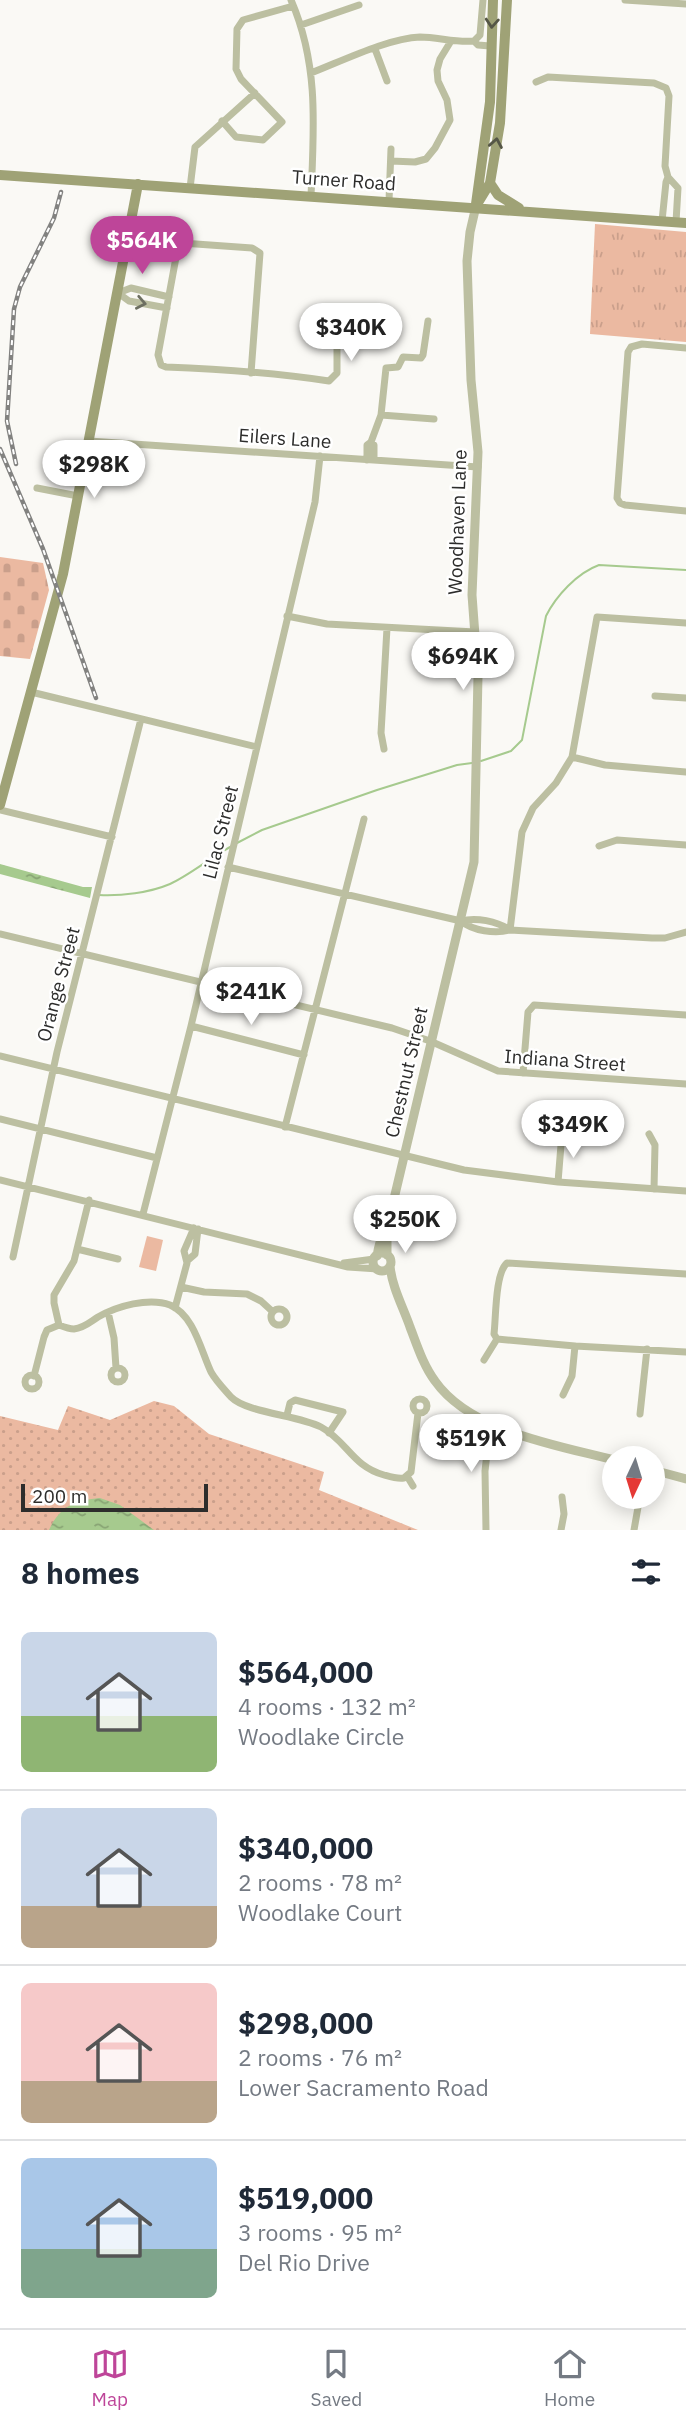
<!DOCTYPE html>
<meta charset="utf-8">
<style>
:root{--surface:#fff;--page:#f2f2f3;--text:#1f2937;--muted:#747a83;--line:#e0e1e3;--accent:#be4599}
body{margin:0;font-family:"IBM Plex Sans",sans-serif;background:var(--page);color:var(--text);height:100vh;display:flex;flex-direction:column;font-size:26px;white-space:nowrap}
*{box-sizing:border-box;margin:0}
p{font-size:23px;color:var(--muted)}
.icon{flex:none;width:38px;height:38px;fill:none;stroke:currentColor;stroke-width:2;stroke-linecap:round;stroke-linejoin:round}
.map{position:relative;height:1530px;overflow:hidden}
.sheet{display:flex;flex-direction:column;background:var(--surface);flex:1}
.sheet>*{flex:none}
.needle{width:46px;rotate:184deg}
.fabs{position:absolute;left:602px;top:1446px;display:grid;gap:14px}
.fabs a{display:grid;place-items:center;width:63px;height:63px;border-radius:50%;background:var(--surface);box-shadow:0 4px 18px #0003;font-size:35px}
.scale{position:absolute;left:21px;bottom:18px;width:187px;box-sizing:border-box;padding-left:7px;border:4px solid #2d2d2c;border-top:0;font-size:19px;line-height:24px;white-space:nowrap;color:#2d2d2c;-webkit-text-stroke:5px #fff;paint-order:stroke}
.price{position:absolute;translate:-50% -60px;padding:0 16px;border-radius:24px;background:#fff;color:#222;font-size:23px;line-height:46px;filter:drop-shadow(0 2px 4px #0008)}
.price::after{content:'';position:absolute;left:50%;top:42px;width:21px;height:16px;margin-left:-10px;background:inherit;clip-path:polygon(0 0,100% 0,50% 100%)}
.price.selected{background:var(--accent);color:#fff}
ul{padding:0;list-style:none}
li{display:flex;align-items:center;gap:21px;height:175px;padding:0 21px}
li+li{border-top:2px solid var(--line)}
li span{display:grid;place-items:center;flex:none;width:196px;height:140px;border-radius:10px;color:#555}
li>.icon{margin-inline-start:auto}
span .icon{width:84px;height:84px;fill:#fffc;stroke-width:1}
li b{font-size:30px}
h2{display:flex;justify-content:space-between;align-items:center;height:84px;padding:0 21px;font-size:30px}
.tab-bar{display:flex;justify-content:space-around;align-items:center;height:98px;border-top:2px solid var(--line);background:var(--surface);font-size:19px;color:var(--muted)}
.tab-bar a{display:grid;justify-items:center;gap:4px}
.tab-bar .selected{color:var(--accent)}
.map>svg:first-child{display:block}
.grass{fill:url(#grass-dots)}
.cemetery{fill:url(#cemetery-stones)}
.park{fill:url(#park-tufts)}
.pitch{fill:#ebb9a1}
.water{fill:url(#water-ripples)}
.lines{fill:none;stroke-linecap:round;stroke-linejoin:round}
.stream{stroke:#a6ca8e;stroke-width:2}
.minor{stroke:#bcbfa1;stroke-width:7}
.tertiary{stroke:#bcbfa1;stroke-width:9}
.secondary{stroke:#9fa276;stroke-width:10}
.rail-casing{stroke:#828280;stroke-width:4.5}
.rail{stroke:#fff;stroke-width:2;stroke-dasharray:5;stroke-linecap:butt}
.oneway{stroke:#555646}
.oneway2{stroke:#6d6f61}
.labels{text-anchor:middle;stroke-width:5;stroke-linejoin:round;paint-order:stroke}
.street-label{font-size:19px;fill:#2d2d2c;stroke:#fff}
</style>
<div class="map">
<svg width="686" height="1530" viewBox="0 0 686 1530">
<defs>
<pattern id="grass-dots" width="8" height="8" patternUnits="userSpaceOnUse" patternTransform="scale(1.75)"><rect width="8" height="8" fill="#ebb9a1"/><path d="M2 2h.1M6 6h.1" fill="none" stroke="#ca9f8b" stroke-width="1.8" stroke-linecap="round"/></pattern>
<pattern id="cemetery-stones" width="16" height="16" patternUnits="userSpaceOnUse" patternTransform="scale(1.75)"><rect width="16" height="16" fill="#ebb9a1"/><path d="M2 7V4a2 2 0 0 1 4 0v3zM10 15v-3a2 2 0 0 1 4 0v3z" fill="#ca9f8b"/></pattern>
<pattern id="park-tufts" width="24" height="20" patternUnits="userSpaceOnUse" patternTransform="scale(1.75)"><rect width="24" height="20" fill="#ebb9a1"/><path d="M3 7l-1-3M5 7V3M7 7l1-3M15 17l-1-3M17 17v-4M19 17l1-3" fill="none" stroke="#ca9f8b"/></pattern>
<pattern id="water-ripples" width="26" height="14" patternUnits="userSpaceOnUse" patternTransform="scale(1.75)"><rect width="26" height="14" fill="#a6ca8e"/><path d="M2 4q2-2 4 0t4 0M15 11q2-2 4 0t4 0" fill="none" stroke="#88a474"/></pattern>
</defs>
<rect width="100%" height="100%" fill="#faf9f5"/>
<path class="grass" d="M154 1401 174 1406 209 1434 324 1472 319 1490 418 1530H0V1416L58 1430 68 1406 110 1420Z"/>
<path class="cemetery" d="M0 557 43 563 49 590 30 659 0 656Z"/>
<path class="park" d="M595 224 686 232V342L590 334Z"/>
<path class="pitch" d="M147 1236 163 1240 156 1271 139 1267Z"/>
<path class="water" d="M0 864 83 887H92L90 898 0 874Z
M100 1498 120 1505 154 1530H49C60 1506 75 1500 100 1498Z"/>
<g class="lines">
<path class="stream" d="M481 761 511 751 522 740 546 616C556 596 577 573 599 565L686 570
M237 843 262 830 377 790 457 765 472 763
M99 895C121 896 149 893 170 884 190 875 211 857 232 846"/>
<path class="minor" d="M291 0C319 64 314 128 311 196
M625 0 686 4
M301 25 359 5
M474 41 480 35 483 0
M474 41 478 45 490 46
M375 49 387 81
M311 73C342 61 389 38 420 37 438 37 456 43 474 41
M536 82 548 77 654 83 666 88 669 96 665 166 668 177
M222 121 236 137 263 140 282 122 241 79 236 69 237 29 243 20 293 6
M391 161 415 162 426 159 435 148 450 120 447 100 438 81 437 70 440 59 451 41
M190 188 195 147 255 93
M389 201 391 149
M662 221 666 182 668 177 678 188 676 222
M118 293 131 288 169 297
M118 293 129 301 167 308
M686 348 642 344 631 347 628 352 617 498 620 503 625 505 686 511
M251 373 260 253 252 248 182 243 177 252 158 355 161 365 166 367C220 369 275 373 329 381L337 373V334
M381 415 434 419
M89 441 478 467
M371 442 374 445V460
M367 460V445L371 442 381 415 386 368 398 367 403 357 421 358 423 355 428 321
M37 488 78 496
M287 616 327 624 475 632
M31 692 257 747
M655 696 686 698
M384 749 381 733 387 628
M572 757 605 765 686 772
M0 810 112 837
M599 846 617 840 686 845
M228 867 461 921C473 931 495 934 510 930L652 938H665L686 932
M461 921C476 917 497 921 510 930
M510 930 522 832 533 808 556 783 572 757 597 617 686 623
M0 934 392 1028 430 1041 498 1071 686 1084
M191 1026 304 1055
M0 1056 464 1170 558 1182 686 1191
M523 1073 528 1012 534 1005 686 1015
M0 1119 157 1158
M285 1127 364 819
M649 1134 655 1145 654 1189
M0 1180 348 1267 378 1269
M558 1182 561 1145 567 1131
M143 1214 191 1026 315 502 320 456
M77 1249 118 1259
M13 1257 57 1052 141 719
M188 1260 195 1254 198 1229
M344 1263 374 1259
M181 1287 204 1292 247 1294 261 1301 273 1312
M175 1308 187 1263 184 1251 194 1228
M271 1317a8 8 0 1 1 16 0a8 8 0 1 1-16 0Z
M108 1312 114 1338 116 1368
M59 1325C64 1327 69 1329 74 1329 84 1328 90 1322 98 1317 117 1306 149 1297 170 1305 194 1315 201 1351 211 1372 216 1381 224 1389 231 1397 247 1413 298 1415 321 1427 347 1441 352 1466 384 1475 391 1477 397 1479 404 1478L411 1472 418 1413
M59 1325 54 1303V1295L74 1261 89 1200
M497 1339 494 1334C496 1318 495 1273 507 1263L686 1274
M497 1339 575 1346 686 1352
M484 1360 497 1339
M111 1375a7 7 0 1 1 14 0a7 7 0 1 1-14 0Z
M25 1382a7 7 0 1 1 14 0a7 7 0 1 1-14 0Z
M34 1376 44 1337 47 1330 59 1325
M563 1395 572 1376 575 1346
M413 1406a7 7 0 1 1 14 0a7 7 0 1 1-14 0Z
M640 1414 647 1349
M287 1415 290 1403 295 1400 343 1412 329 1433
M407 1476 413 1486
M486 1530 485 1471 487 1453 499 1426
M561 1530 564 1514 562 1497
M634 1530 640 1496"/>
<path class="tertiary" d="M384 1231 387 1236V1255
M373 1262a9 9 0 1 1 18 0a9 9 0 1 1-18 0Z
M377 1256C380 1236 387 1223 393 1203L474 862 478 676 472 595 478 452 471 380 467 261 470 232 476 206
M390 1266C392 1287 403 1307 410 1327 417 1345 423 1365 435 1381 471 1432 557 1445 614 1460
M653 1470 686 1479"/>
<path class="secondary" d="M0 175 686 223
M490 183 498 195 519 208
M476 204 490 102 493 0
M476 206 490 183 500 123 507 0
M0 805 63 574 138 184"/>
<defs>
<path id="rail" d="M0 449 43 549 96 698
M16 464 7 421 14 309 20 287 54 218 61 192"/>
</defs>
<use href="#rail" class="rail-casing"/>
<use href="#rail" class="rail"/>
</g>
<defs><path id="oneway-chevron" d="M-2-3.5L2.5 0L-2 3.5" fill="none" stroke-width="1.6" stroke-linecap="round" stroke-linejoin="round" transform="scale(1.75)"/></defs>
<g class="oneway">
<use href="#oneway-chevron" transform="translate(492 23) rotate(94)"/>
<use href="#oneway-chevron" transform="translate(496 143) rotate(-80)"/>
</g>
<use class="oneway2" href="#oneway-chevron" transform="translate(141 303) rotate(11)"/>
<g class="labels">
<g class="street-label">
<text transform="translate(344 180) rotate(4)" y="7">Turner Road</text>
<text transform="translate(285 438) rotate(4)" y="7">Eilers Lane</text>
<text transform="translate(457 522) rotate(-88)" y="7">Woodhaven Lane</text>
<text transform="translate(220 832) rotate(-76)" y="7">Lilac Street</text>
<text transform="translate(58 984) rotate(-75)" y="7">Orange Street</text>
<text transform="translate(565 1060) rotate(4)" y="7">Indiana Street</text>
<text transform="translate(406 1072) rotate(-77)" y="7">Chestnut Street</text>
</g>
</g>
</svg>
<div class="fabs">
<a><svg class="needle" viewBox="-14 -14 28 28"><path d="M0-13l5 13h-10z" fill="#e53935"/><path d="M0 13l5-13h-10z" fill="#747a83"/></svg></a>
</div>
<div class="scale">200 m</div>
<b class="price selected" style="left:142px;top:276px">$564K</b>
<b class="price" style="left:351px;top:363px">$340K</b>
<b class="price" style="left:94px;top:500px">$298K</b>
<b class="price" style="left:463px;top:692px">$694K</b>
<b class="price" style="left:251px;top:1027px">$241K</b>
<b class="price" style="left:573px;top:1160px">$349K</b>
<b class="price" style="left:405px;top:1255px">$250K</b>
<b class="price" style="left:471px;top:1474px">$519K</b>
</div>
<section class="sheet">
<h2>8 homes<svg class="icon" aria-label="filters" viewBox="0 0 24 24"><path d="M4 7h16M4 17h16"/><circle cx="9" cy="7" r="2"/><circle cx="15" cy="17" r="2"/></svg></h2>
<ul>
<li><span style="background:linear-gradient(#c9d6e8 60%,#8fb573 0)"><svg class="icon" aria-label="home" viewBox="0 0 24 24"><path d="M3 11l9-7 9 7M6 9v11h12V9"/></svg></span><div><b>$564,000</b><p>4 rooms · 132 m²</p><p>Woodlake Circle</p></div></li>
<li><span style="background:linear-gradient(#c9d6e8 70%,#b9a48a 0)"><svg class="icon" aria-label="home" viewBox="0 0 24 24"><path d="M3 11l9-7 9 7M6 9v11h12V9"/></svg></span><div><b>$340,000</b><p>2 rooms · 78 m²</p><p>Woodlake Court</p></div></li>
<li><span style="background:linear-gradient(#f6c9c9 70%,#b9a48a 0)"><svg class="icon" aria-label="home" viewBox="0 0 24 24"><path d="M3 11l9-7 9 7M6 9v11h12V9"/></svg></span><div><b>$298,000</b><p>2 rooms · 76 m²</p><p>Lower Sacramento Road</p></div></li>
<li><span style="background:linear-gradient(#a9c7e8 65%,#7fa58c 0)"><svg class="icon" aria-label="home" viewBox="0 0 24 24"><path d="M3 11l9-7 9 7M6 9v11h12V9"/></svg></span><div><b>$519,000</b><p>3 rooms · 95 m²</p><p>Del Rio Drive</p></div></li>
</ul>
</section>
<nav class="tab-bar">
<a class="selected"><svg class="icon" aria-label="map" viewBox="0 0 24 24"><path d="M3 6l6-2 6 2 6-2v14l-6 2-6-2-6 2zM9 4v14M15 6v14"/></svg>Map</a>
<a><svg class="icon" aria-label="saved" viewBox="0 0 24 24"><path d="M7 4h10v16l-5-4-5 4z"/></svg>Saved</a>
<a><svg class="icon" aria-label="home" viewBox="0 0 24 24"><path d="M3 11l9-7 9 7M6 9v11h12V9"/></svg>Home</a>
</nav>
